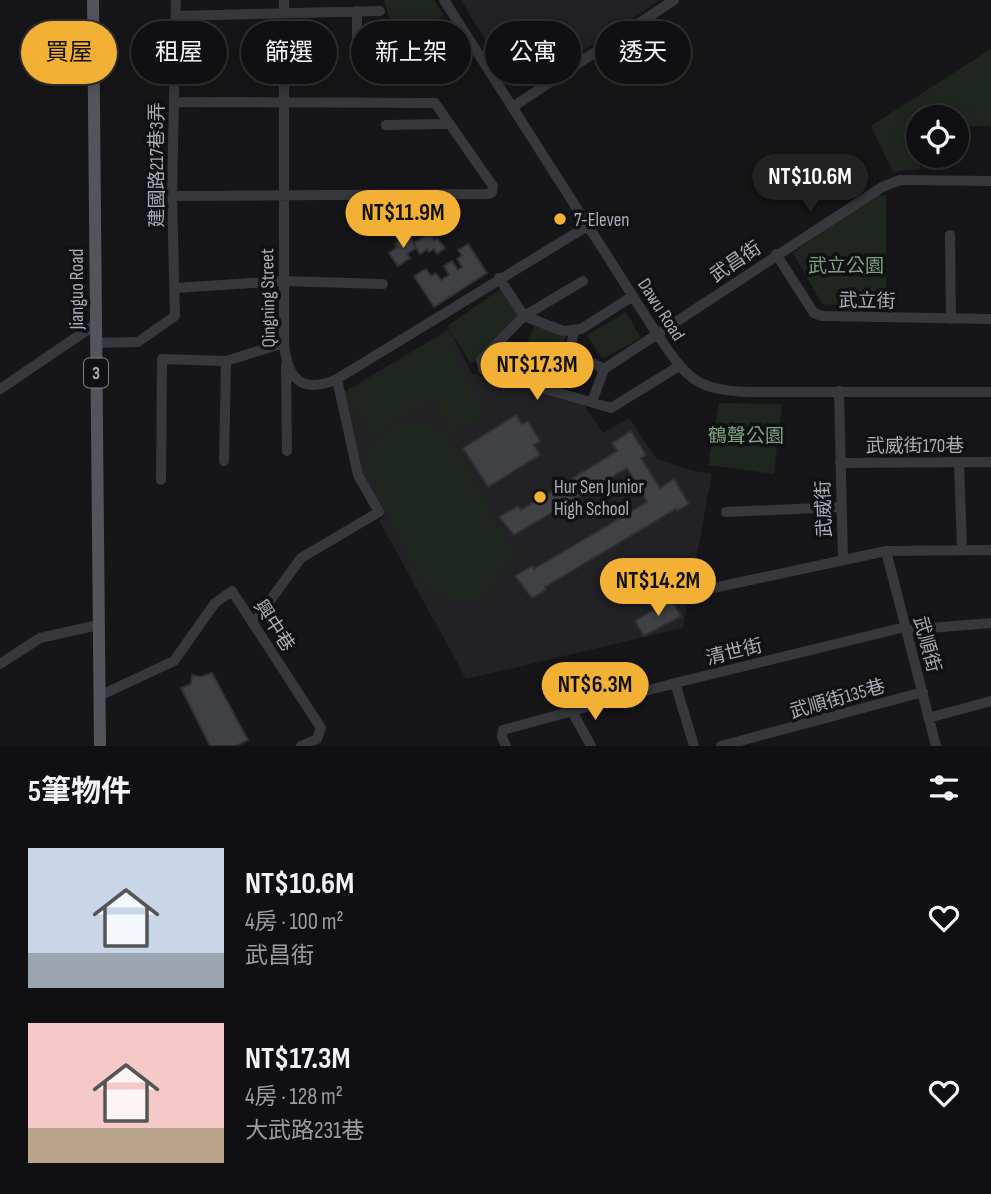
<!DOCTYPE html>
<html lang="zh-TW">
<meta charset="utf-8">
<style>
:root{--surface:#101012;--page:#19191b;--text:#f1f3f6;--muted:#9c9d9f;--line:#303032;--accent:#f2b134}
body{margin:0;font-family:"Sofia Sans Condensed","Noto Sans TC",sans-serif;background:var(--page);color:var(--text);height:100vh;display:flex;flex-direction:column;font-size:26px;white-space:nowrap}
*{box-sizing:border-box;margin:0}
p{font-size:23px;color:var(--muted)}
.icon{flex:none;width:38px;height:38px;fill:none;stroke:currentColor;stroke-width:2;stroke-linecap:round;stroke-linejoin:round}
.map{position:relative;height:746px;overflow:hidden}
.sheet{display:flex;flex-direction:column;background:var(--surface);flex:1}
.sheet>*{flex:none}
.hud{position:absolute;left:21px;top:21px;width:950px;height:63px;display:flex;gap:14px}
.tools{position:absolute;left:906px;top:105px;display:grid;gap:14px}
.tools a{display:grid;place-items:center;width:63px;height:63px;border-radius:50%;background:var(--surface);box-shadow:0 4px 18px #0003,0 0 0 2px var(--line);font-size:35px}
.price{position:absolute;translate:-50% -60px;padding:0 16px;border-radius:24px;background:var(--accent);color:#111;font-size:23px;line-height:46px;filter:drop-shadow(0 2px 4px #0008)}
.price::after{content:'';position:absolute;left:50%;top:42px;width:21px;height:16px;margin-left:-10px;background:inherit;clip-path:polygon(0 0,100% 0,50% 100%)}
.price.active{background:#222;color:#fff}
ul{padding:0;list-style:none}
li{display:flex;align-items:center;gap:21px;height:175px;padding:0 28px}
li span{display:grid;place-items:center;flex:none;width:196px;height:140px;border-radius:0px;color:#555}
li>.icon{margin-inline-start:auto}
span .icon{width:84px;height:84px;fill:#fffc;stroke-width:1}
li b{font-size:30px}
h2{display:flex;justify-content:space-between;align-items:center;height:84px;padding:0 28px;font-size:30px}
.chip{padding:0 24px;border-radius:32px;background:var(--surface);box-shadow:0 4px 18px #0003,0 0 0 2px var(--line);font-size:24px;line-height:63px}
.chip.active{background:var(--accent);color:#111}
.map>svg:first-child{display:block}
.built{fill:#222225}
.green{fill:#1e261f}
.building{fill:#404145;stroke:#303034;stroke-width:2}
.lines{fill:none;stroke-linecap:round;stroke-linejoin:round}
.minor{stroke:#37383d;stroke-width:10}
.major{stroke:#53555c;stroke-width:12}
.poi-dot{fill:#f2b134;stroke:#111113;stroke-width:2.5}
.labels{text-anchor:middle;stroke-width:7;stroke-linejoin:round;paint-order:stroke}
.shield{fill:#111113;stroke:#7b7e86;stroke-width:2}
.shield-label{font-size:18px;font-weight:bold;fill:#a8adb8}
.street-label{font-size:19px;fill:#a8adb8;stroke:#111113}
.poi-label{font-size:19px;fill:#a8adb8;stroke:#111113;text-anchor:start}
.park-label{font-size:19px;fill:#7fa381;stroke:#111113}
</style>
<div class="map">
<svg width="991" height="746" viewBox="0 0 991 746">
<rect width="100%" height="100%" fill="#161618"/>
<path class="built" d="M461 0H660L532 84 513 86Z
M449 329 472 374 582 402 603 433 629 418 656 458 686 469 712 474 683 628 466 679 379 520 385 517 362 476 344 392Z"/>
<path class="green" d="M384 0H434L444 15 397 44Z
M991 49V126H957V117H919L920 169 893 172 871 126Z
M886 195V309L822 304 793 253 874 196Z
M502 288 519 317 471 364 447 326Z
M626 312 641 338 602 359 587 335Z
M537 322 567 335 559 353 527 341Z
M444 334 486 413 452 433 432 399 372 435 347 393Z
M719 403 782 404 774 474 708 465Z
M408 421 428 423 449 437 518 562 509 568 504 559 490 593 478 599H449L423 584 367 476 369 447 390 429Z"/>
<path class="building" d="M409 234 416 248 407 254 410 258 398 266 389 253 397 247 395 244Z
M430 234 434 240 437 238 445 248 437 254 434 249 429 252 427 249 420 254 413 243Z
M468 244 487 273 434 307 414 276 426 269 431 276 436 273 441 280 449 275 444 266 452 261 458 270 462 267 457 259 462 255 458 250Z
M516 415 522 424 528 421 540 441 534 445 540 455 488 487 463 448Z
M631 431 646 455 641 458 660 488 674 479 689 504 677 511 676 509 545 587 546 590 532 598 515 576 532 566 534 569 647 502 627 468 514 535 499 517 518 506 521 510 617 451 612 443Z
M671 599 681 616 644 636 635 621Z
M212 673 248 740 236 746H210L181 688 191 684 192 675 201 677Z"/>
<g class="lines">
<path class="minor" d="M284 0V343C287 378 301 395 337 379L589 225
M444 0 657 334C686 376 692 389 746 392H991
M176 16 380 11
M357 52V11
M514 106 674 0
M386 125 450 124
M172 196 488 194 492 192 493 186 435 103 174 102
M950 235 951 319
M776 254 814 313 822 316 991 319
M499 278 524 316 563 331 581 329 633 296
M583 281 524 316 481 360 484 371 611 408 679 366
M175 288 284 281 383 284
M574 331 571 346 576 355 604 369
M95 343 138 342 175 316 172 196 176 0
M286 365 287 451
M0 389 96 324
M839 391 843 560
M592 402 604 369 882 187 900 180 991 181
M224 461 226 361
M840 463 991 462
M959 463 962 549
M161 480 162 359 226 361 284 343
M726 512 840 507
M886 551 936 746
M713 588 886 551 991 550
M253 624 301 558 379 512 358 475 337 379
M906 630 991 623
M0 664 40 638 98 625
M675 683 694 746
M99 696 174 661 215 603 232 591 321 728 317 739 301 746
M573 713 591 746
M928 718 991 701
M506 746 502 737 503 730 675 683 905 627
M721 746 923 692"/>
<path class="major" d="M93 0 100 746"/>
</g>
<g class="poi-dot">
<circle cx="560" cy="219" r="7"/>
<circle cx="540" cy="497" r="7"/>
</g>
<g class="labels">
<rect class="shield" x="84" y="358.5" width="24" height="29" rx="5"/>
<g class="shield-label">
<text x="96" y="379">3</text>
</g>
<g class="street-label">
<text transform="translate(156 165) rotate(-90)" y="7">建國路217巷3弄</text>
<text transform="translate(735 261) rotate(-34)" y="7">武昌街</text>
<text transform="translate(76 289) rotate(-90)" y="7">Jianguo Road</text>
<text transform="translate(267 298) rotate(-91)" y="7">Qingning Street</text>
<text transform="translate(867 300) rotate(1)" y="7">武立街</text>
<text transform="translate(662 309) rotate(57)" y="7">Dawu Road</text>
<text x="915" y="452">武威街170巷</text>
<text transform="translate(823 509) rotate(-92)" y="7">武威街</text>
<text transform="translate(275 625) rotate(57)" y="7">興中巷</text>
<text transform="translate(928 644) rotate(75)" y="7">武順街</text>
<text transform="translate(734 651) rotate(-14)" y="7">清世街</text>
<text transform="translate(837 698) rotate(-16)" y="7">武順街135巷</text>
</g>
<g class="poi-label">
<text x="574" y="226">7-Eleven</text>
<text x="554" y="493">Hur Sen Junior<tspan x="554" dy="22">High School</tspan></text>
</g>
<g class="park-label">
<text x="846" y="272">武立公園</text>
<text x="746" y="442">鶴聲公園</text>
</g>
</g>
</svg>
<div class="tools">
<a><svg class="icon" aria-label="locate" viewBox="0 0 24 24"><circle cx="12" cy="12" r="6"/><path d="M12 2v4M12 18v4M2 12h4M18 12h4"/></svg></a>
</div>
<b class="price active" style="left:810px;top:214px">NT$10.6M</b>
<b class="price" style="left:403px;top:250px">NT$11.9M</b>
<b class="price" style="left:537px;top:402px">NT$17.3M</b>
<b class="price" style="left:658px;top:618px">NT$14.2M</b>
<b class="price" style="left:595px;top:722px">NT$6.3M</b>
<div class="hud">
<a class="chip active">買屋</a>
<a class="chip">租屋</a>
<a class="chip">篩選</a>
<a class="chip">新上架</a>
<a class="chip">公寓</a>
<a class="chip">透天</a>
</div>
</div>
<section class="sheet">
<h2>5筆物件<svg class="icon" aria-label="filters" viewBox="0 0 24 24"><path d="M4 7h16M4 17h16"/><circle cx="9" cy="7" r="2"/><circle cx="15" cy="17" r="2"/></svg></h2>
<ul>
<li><span style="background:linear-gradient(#c9d6e8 75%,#9aa5b1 0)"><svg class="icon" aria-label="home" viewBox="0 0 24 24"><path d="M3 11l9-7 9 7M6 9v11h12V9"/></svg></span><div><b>NT$10.6M</b><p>4房 · 100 m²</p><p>武昌街</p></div><svg class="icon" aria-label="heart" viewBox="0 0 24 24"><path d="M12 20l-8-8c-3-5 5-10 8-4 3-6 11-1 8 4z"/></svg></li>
<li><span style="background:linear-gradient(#f6c9c9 75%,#b9a48a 0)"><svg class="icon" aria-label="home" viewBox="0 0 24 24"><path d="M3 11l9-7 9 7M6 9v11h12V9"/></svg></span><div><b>NT$17.3M</b><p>4房 · 128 m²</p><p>大武路231巷</p></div><svg class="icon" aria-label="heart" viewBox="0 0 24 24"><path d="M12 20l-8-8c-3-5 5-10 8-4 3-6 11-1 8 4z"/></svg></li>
</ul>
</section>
